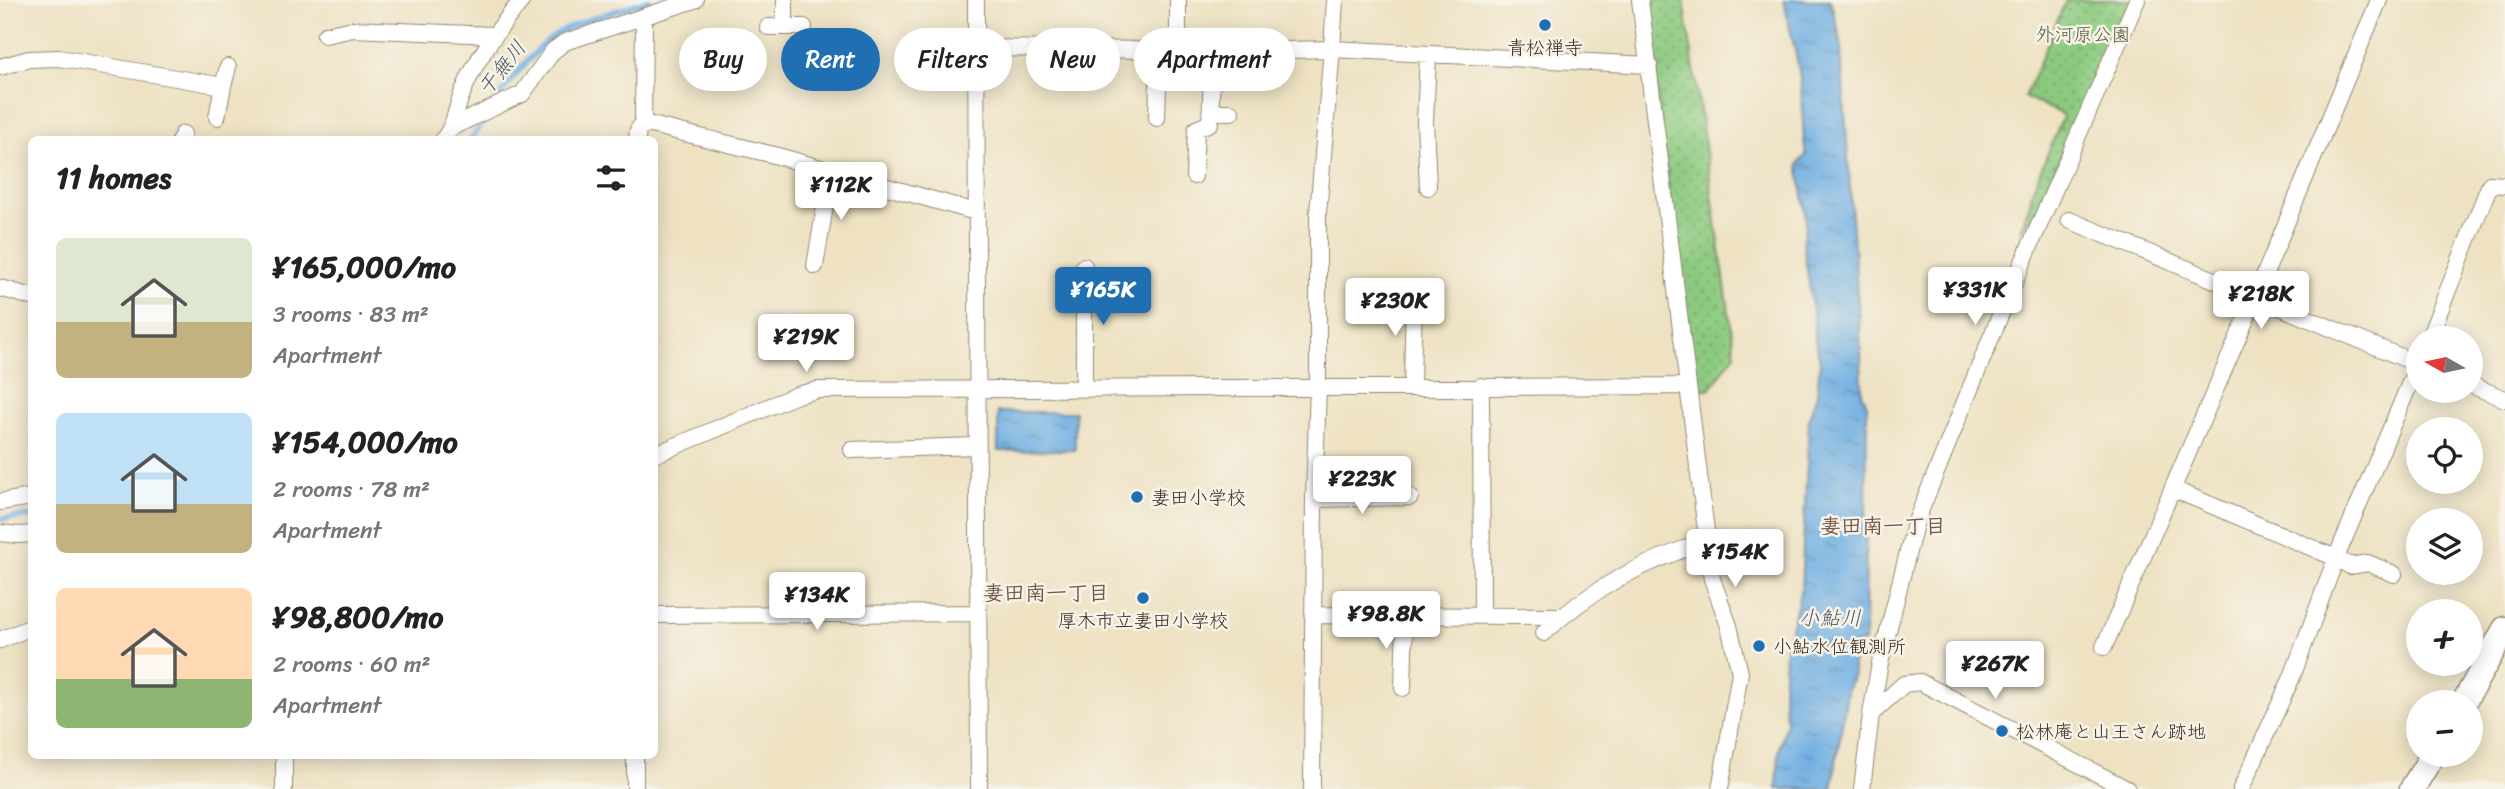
<!DOCTYPE html>
<meta charset="utf-8">
<style>
:root{--surface:#fff;--page:#f2f2f2;--text:#222;--muted:#767676;--accent:#1f6fb2}
body{margin:0;font-family:Sriracha,"Klee One",sans-serif;background:var(--page);color:var(--text);height:100vh;display:flex;flex-direction:column;font-size:26px;white-space:nowrap}
*{box-sizing:border-box;margin:0}
p{font-size:23px;color:var(--muted)}
.icon{flex:none;width:38px;height:38px;fill:none;stroke:currentColor;stroke-width:2;stroke-linecap:round;stroke-linejoin:round}
.map{position:relative;flex:1;overflow:hidden}
.details{position:absolute;left:28px;top:136px;width:630px;height:623px;display:flex;flex-direction:column;background:var(--surface);border-radius:10px;box-shadow:0 4px 18px #0003}
.details>*{flex:none}
.banner{position:absolute;left:679px;top:28px;width:665px;height:63px;display:flex;gap:14px}
.needle{width:46px;rotate:279deg}
.tools{position:absolute;left:2406px;top:326px;display:grid;gap:14px}
.tools a{display:grid;place-items:center;width:77px;height:77px;border-radius:50%;background:var(--surface);box-shadow:0 4px 18px #0003;font-size:35px}
.price{position:absolute;translate:-50% -60px;padding:0 16px;border-radius:7px;background:#fff;color:#222;font-size:23px;line-height:46px;filter:drop-shadow(0 2px 4px #0008)}
.price::after{content:'';position:absolute;left:50%;top:42px;width:21px;height:16px;margin-left:-10px;background:inherit;clip-path:polygon(0 0,100% 0,50% 100%)}
.price.on{background:var(--accent);color:#fff}
ul{padding:0;list-style:none}
li{display:flex;align-items:center;gap:21px;height:175px;padding:0 28px}
li span{display:grid;place-items:center;flex:none;width:196px;height:140px;border-radius:10px;color:#555}
li>.icon{margin-inline-start:auto}
span .icon{width:84px;height:84px;fill:#fffc;stroke-width:1}
li b{font-size:30px}
h2{display:flex;justify-content:space-between;align-items:center;height:84px;padding:0 28px;font-size:30px}
.tag{padding:0 24px;border-radius:32px;background:var(--surface);box-shadow:0 4px 18px #0003;font-size:24px;line-height:63px}
.tag.on{background:var(--accent);color:#fff}
.map>svg:first-child{display:block}
.park{fill:url(#park-dots);stroke:#647a4f;stroke-width:2}
.water{fill:url(#water-ripples);stroke:#546c80;stroke-width:2}
.lines{fill:none;stroke-linecap:round;stroke-linejoin:round}
.stream{stroke:#6eaee2;stroke-width:6}
.street-casing{stroke:#948670;stroke-width:18}
.primary-casing{stroke:#948670;stroke-width:27}
.street{stroke:#fff;stroke-width:16}
.primary{stroke:#fff;stroke-width:24}
.poi-dot{fill:#1f6fb2;stroke:#f7f3e8;stroke-width:2.5}
.labels{text-anchor:middle;stroke-width:5;stroke-linejoin:round;paint-order:stroke}
.park-label{font-size:19px;fill:#535a3b;stroke:#f7f3e8}
.poi-label{font-size:19px;fill:#3b2a1e;stroke:#f7f3e8;text-anchor:start}
.water-label{font-size:21px;font-style:italic;fill:#4d5863;stroke:#f7f3e8}
.neighbourhood-label{font-size:21px;font-weight:bold;fill:#775648;stroke:#f7f3e8}
</style>
<div class="map">
<svg width="2505" height="789" viewBox="0 0 2505 789">
<defs>
<pattern id="park-dots" width="8" height="8" patternUnits="userSpaceOnUse" patternTransform="scale(1.75)"><rect width="8" height="8" fill="#8cca80"/><path d="M2 2h.1M6 6h.1" fill="none" stroke="#74a468" stroke-width="1.8" stroke-linecap="round"/></pattern>
<pattern id="water-ripples" width="26" height="14" patternUnits="userSpaceOnUse" patternTransform="scale(1.75)"><rect width="26" height="14" fill="#6eaee2"/><path d="M2 4q2-2 4 0t4 0M15 11q2-2 4 0t4 0" fill="none" stroke="#5c8eb7"/></pattern>
</defs>
<rect width="100%" height="100%" fill="#f7f3e8"/>
<filter id="ink" filterUnits="userSpaceOnUse"><feTurbulence type="fractalNoise" baseFrequency=".0143" numOctaves="2"/><feDisplacementMap in="SourceGraphic" scale="14" xChannelSelector="R" yChannelSelector="G"/><feConvolveMatrix kernelMatrix="1 2 1 2 8 2 1 2 1" color-interpolation-filters="sRGB"/></filter>
<filter id="wash" filterUnits="userSpaceOnUse"><feTurbulence type="fractalNoise" baseFrequency=".00686" numOctaves="4" result="noise"/><feDisplacementMap in="SourceGraphic" scale="28" xChannelSelector="R" yChannelSelector="G"/><feGaussianBlur stdDeviation="1.57" result="paint"/><feColorMatrix in="noise" values="0 0 0 0 0 0 0 0 0 0 0 0 0 0 0 0 0 1.4 0 .05"/><feComposite in="paint" operator="in"/></filter>
<g filter="url(#wash)">
<rect width="100%" height="100%" fill="#eee2c3"/>
<path class="park" d="M1646 0H1684L1735 354 1710 389H1693Z
M2066 0H2130L2041 202 2032 217 2020 231 2030 203 2032 191 2063 117 2062 114 2025 97Z"/>
<path class="water" d="M1784 0H1830L1840 36 1861 351 1862 393 1867 405 1865 642 1853 644V674L1847 692 1832 789H1777L1779 749 1786 723 1783 691 1785 651 1801 590 1809 418 1817 394 1820 361 1814 336V320L1803 242 1806 224 1805 208 1798 164 1806 155C1802 132 1803 111 1801 88 1799 58 1789 29 1784 0Z
M998 412H1075V450L998 451Z"/>
<g class="lines">
<path class="stream" d="M497 100C514 75 535 48 561 32 580 20 625 9 649 0
M471 140 487 115
M0 519 32 516"/>
</g>
</g>
<g filter="url(#ink)">
<g class="lines">
<defs>
<path id="street" d="M785 0V27H804
M976 0 979 789
M1640 0 1712 579 1729 626 1740 673 1720 789
M768 27H785
M325 35 353 29 493 35
M976 48 1238 51 1332 49 1335 0
M1178 50V0
M0 67 29 59 59 58 223 86 228 67
M1211 112H1231
M217 117 223 86
M1157 118 1159 50
M643 123 644 17
M452 127 522 94 553 51 565 42 695 0
M180 140 183 134
M443 140C457 121 455 109 464 89 478 56 499 28 522 0
M637 140 638 130 643 123 774 155 976 212
M1194 176 1196 129 1210 123 1213 51
M1428 187 1425 122 1428 55
M2069 220 2418 364
M815 266 831 171
M1084 266V388
M1125 282H1141
M0 288 32 297
M2429 338 2490 184 2505 185
M2471 385 2505 399
M1481 386 1482 615
M1412 387 1414 290
M852 450 977 446
M654 455 797 395 817 390 1687 386
M2173 489 2336 558 2350 566 2368 563 2394 574
M1314 499 1410 497
M0 502 32 497
M0 533 19 535 32 534
M654 615 979 613
M1313 615 1561 616
M1544 633C1591 588 1646 560 1708 541
M0 640 32 627
M2104 647 2255 298 2379 0
M1403 688 1405 616
M1871 714 1904 684 1920 682 2127 789
M284 756V789
M635 789V756
M1312 789 1314 499 1318 388V213L1332 49 1649 65
M1862 789 1871 714 1880 663 1915 524 2006 301 2137 0
M2241 789 2292 677 2336 558 2418 364"/>
<path id="primary" d="M2464 702 2505 629
M2412 789 2433 754"/>
</defs>
<use href="#street" class="street-casing"/>
<use href="#primary" class="primary-casing"/>
<use href="#street" class="street"/>
<use href="#primary" class="primary"/>
</g>
</g>
<g class="poi-dot">
<circle cx="1545" cy="25" r="7"/>
<circle cx="1137" cy="497" r="7"/>
<circle cx="1143" cy="598" r="7"/>
<circle cx="1759" cy="646" r="7"/>
<circle cx="2002" cy="731" r="7"/>
</g>
<g class="labels">
<g class="park-label">
<text x="2083" y="41">外河原公園</text>
</g>
<g class="poi-label">
<text x="1545" y="54" text-anchor="middle">青松禅寺</text>
<text x="1151" y="504">妻田小学校</text>
<text x="1143" y="627" text-anchor="middle">厚木市立妻田小学校</text>
<text x="1773" y="653">小鮎水位観測所</text>
<text x="2016" y="738">松林庵と山王さん跡地</text>
</g>
<g class="water-label">
<text transform="translate(502 68) rotate(-52)" y="7">干無川</text>
<text x="1830" y="625">小鮎川</text>
</g>
<g class="neighbourhood-label">
<text x="1883" y="533">妻田南一丁目</text>
<text x="1046" y="600">妻田南一丁目</text>
</g>
</g>
</svg>
<div class="tools">
<a><svg class="needle" viewBox="-14 -14 28 28"><path d="M0-13l5 13h-10z" fill="#e53935"/><path d="M0 13l5-13h-10z" fill="#767676"/></svg></a>
<a><svg class="icon" aria-label="locate" viewBox="0 0 24 24"><circle cx="12" cy="12" r="6"/><path d="M12 2v4M12 18v4M2 12h4M18 12h4"/></svg></a>
<a><svg class="icon" aria-label="layers" viewBox="0 0 24 24"><path d="M12 4l9 5-9 5-9-5zM3 14l9 5 9-5"/></svg></a>
<a>+</a>
<a>−</a>
</div>
<b class="price" style="left:841px;top:222px">¥112K</b>
<b class="price on" style="left:1103px;top:327px">¥165K</b>
<b class="price" style="left:1975px;top:327px">¥331K</b>
<b class="price" style="left:2261px;top:331px">¥218K</b>
<b class="price" style="left:1395px;top:338px">¥230K</b>
<b class="price" style="left:806px;top:374px">¥219K</b>
<b class="price" style="left:1362px;top:516px">¥223K</b>
<b class="price" style="left:1735px;top:589px">¥154K</b>
<b class="price" style="left:817px;top:632px">¥134K</b>
<b class="price" style="left:1386px;top:651px">¥98.8K</b>
<b class="price" style="left:1995px;top:701px">¥267K</b>
<div class="banner">
<a class="tag">Buy</a>
<a class="tag on">Rent</a>
<a class="tag">Filters</a>
<a class="tag">New</a>
<a class="tag">Apartment</a>
</div>
<section class="details">
<h2>11 homes<svg class="icon" aria-label="filters" viewBox="0 0 24 24"><path d="M4 7h16M4 17h16"/><circle cx="9" cy="7" r="2"/><circle cx="15" cy="17" r="2"/></svg></h2>
<ul>
<li><span style="background:linear-gradient(#dfe7d0 60%,#c2b280 0)"><svg class="icon" aria-label="home" viewBox="0 0 24 24"><path d="M3 11l9-7 9 7M6 9v11h12V9"/></svg></span><div><b>¥165,000/mo</b><p>3 rooms · 83 m²</p><p>Apartment</p></div></li>
<li><span style="background:linear-gradient(#bfe0f5 65%,#c2b280 0)"><svg class="icon" aria-label="home" viewBox="0 0 24 24"><path d="M3 11l9-7 9 7M6 9v11h12V9"/></svg></span><div><b>¥154,000/mo</b><p>2 rooms · 78 m²</p><p>Apartment</p></div></li>
<li><span style="background:linear-gradient(#ffd9b3 65%,#8fb573 0)"><svg class="icon" aria-label="home" viewBox="0 0 24 24"><path d="M3 11l9-7 9 7M6 9v11h12V9"/></svg></span><div><b>¥98,800/mo</b><p>2 rooms · 60 m²</p><p>Apartment</p></div></li>
</ul>
</section>
</div>
